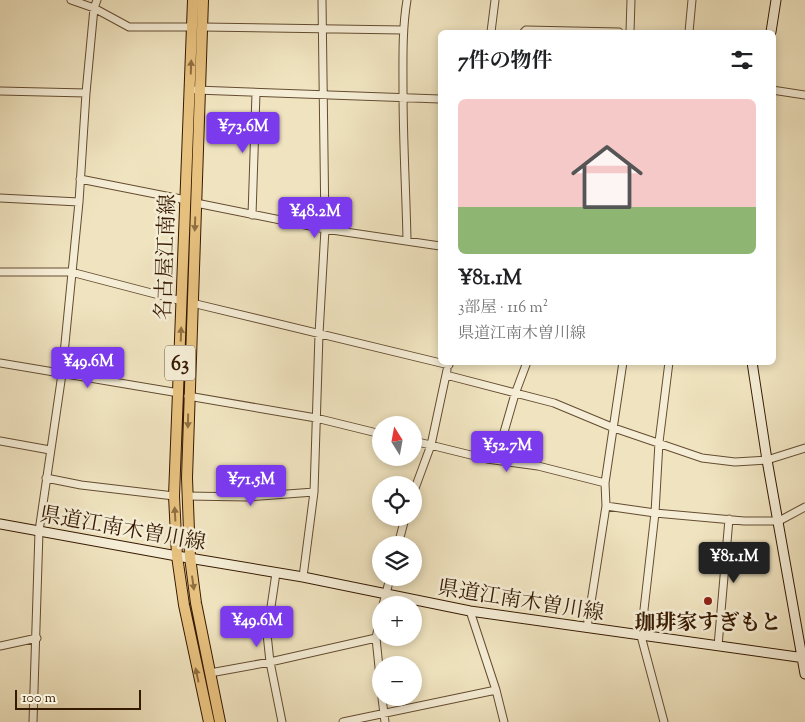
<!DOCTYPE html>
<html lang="ja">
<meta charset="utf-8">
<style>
:root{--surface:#fff;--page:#f6f6f6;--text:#202124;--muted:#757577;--line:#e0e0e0;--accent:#7c3aed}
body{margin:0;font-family:"Sorts Mill Goudy","Noto Serif JP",serif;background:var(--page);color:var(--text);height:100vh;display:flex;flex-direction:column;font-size:19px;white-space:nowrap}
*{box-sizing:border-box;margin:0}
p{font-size:16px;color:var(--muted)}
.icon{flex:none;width:28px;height:28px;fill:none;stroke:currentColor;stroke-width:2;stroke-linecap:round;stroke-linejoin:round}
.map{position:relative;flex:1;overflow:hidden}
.details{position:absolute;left:438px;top:30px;width:338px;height:335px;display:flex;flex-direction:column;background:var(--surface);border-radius:8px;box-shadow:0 2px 8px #0003}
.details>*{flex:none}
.needle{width:32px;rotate:349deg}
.buttons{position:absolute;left:372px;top:416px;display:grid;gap:10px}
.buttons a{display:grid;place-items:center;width:50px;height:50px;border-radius:50%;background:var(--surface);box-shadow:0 2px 8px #0003;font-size:25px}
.scale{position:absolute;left:15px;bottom:12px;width:126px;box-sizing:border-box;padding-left:5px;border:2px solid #361a00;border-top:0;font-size:14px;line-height:18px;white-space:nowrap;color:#361a00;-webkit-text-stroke:4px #f5edd6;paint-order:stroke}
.price{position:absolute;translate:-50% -42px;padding:0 11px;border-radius:5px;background:var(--accent);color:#fff;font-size:16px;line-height:32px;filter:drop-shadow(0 1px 2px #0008)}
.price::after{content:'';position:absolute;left:50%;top:30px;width:15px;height:11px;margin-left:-8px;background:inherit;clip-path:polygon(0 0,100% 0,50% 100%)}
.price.selected{background:#222;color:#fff}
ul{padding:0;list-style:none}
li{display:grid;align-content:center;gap:10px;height:265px;padding:0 20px}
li+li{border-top:1px solid var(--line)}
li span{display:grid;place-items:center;height:155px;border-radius:8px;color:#555}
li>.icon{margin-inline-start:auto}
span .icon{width:90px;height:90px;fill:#fffc;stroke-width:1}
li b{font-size:21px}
h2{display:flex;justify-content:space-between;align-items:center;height:60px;padding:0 20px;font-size:21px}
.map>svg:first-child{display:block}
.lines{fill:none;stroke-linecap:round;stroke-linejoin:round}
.street-casing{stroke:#644c30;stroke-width:9}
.secondary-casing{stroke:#361a00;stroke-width:11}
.primary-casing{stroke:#361a00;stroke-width:12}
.street{stroke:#f5edd6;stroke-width:7}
.secondary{stroke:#f5edd6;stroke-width:9}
.primary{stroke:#e8c280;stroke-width:10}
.oneway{fill:#8f6e40}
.poi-dot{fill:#8f2418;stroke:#f5edd6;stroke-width:2}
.labels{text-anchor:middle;stroke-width:5;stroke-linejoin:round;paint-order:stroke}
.shield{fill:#f5edd6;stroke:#6f5940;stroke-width:1}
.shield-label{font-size:20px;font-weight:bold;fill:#361a00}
.street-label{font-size:21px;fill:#361a00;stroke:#f5edd6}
.poi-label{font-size:21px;font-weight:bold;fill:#361a00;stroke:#f5edd6}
</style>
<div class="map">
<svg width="805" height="722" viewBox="0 0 805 722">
<rect width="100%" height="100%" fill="#f0e4c0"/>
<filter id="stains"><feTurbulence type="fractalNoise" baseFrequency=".004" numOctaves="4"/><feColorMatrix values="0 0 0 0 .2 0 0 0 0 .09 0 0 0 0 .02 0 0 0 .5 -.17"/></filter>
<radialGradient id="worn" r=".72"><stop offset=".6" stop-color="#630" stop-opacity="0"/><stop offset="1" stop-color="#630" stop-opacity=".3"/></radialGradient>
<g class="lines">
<defs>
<path id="street" d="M71 0 94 8 129 27H192
M202 27 403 30
M491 32 495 0
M524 32 526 30 619 32
M630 32 631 0
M689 32 692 0
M196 90 440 99
M772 90 805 95
M0 91 86 93
M80 179 186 200
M0 198 79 202
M196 203 325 229 440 246
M252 215 256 93
M407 240C406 191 403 141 403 91 403 61 402 30 407 0
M0 272H71L182 301
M192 303 449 365
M0 363 179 393
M446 375 554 403 614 428 702 458 735 462 767 460 805 448
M188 396 316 418 381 434
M0 441 50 450
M414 441 487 459 538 466 605 483
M496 460 515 394 527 362
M46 478 81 485 174 496
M414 491 431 445 447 370
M187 496 248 497 314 492
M606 506 655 513 744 521H779L805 507
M398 545 405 518
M276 573 267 634 270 662 282 722
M303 577 314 492 319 334 325 229 322 0
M383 605 390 578
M470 611 496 690 504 722
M381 614 376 638 381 687
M587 628 606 506 605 483 623 362
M0 646 37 638
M718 646 729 519
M210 673 270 662 376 638
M382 698 385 722
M33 722 39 531 62 374 79 202 86 93 94 8 97 0
M343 722 496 690
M664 722 641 636 655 513 659 442 669 362"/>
<path id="secondary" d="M771 32 776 0
M752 362 767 460 805 674
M0 524 177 556 303 577 470 611 805 658"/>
<path id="primary" d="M193 0 174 496 177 556 184 605 209 722
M203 0 187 478 190 557 196 603 220 722"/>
</defs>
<use href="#street" class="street-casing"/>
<use href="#secondary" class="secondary-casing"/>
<use href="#primary" class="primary-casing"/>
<use href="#street" class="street"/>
<use href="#secondary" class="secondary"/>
<use href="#primary" class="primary"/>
</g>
<defs><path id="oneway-solid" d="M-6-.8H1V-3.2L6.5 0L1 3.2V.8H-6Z" transform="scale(1.25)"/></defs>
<g class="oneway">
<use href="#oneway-solid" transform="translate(191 67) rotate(-88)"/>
<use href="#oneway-solid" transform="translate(195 224) rotate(92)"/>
<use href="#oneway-solid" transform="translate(181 334) rotate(-88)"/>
<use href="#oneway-solid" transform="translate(188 421) rotate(91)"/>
<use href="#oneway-solid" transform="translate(175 514) rotate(-93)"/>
<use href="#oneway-solid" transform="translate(193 583) rotate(82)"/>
<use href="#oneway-solid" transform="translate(197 675) rotate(-102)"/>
</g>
<circle class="poi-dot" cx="708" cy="601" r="5"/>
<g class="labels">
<rect class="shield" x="165" y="345.5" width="30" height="35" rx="4"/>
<g class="shield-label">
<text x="180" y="370">63</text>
</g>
<g class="street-label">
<text transform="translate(165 257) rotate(-88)" y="7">名古屋江南線</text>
<text transform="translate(123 528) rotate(10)" y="7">県道江南木曽川線</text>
<text transform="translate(521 600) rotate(9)" y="7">県道江南木曽川線</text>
</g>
<g class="poi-label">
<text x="708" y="629">珈琲家すぎもと</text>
</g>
</g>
<rect width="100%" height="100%" filter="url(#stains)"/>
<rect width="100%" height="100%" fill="url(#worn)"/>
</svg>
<div class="buttons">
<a><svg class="needle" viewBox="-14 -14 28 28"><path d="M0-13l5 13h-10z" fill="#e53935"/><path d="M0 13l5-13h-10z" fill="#757577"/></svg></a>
<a><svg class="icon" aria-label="locate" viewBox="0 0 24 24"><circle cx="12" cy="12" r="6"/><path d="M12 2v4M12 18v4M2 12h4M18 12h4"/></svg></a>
<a><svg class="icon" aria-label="layers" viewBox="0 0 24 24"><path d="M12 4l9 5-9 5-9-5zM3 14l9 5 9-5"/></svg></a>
<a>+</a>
<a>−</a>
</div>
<div class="scale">100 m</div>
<b class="price" style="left:243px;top:154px">¥73.6M</b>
<b class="price" style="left:315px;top:239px">¥48.2M</b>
<b class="price" style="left:88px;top:389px">¥49.6M</b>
<b class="price" style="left:507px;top:473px">¥52.7M</b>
<b class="price" style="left:251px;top:507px">¥71.5M</b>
<b class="price selected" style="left:734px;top:584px">¥81.1M</b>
<b class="price" style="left:257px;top:648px">¥49.6M</b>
<section class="details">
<h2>7件の物件<svg class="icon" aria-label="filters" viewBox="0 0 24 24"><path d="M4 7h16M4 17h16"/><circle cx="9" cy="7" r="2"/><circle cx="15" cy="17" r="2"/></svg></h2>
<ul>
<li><span style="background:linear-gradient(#f6c9c9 70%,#8fb573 0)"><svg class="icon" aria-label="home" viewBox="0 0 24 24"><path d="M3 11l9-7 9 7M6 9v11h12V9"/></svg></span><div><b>¥81.1M</b><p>3部屋 · 116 m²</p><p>県道江南木曽川線</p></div></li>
</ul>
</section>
</div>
